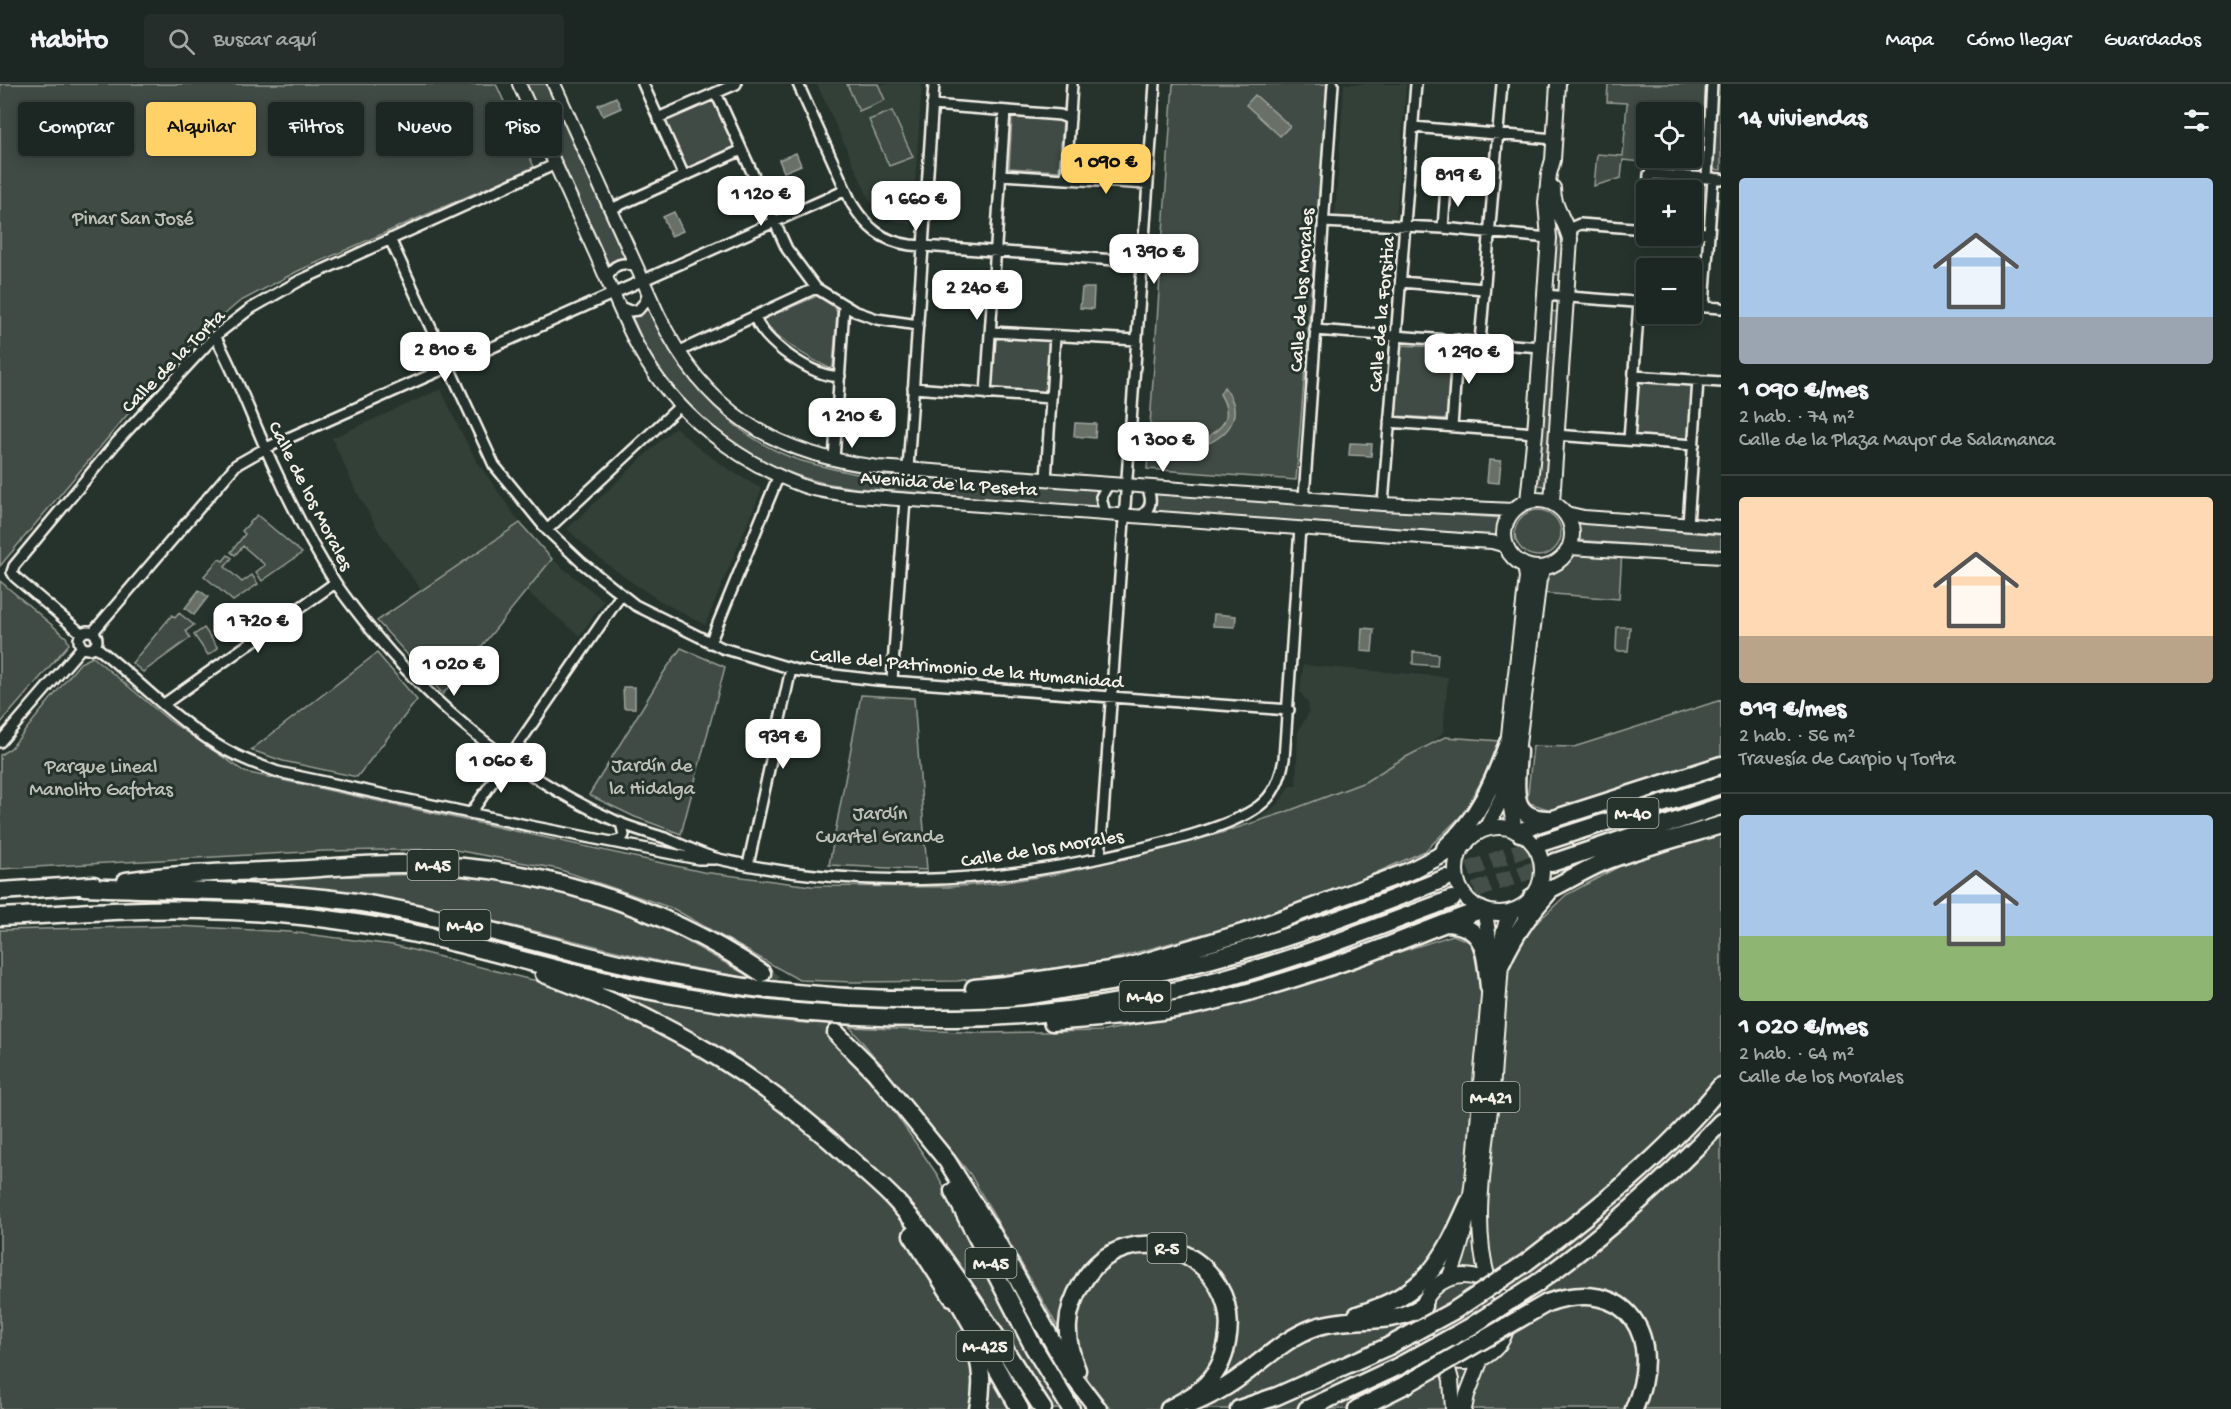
<!DOCTYPE html>
<html lang="es">
<meta charset="utf-8">
<style>
:root{--surface:#1c2622;--page:#252e2a;--text:#f1f3f6;--muted:#a0a5a5;--line:#3a4340;--accent:#ffd166}
body{margin:0;font-family:"Gochi Hand",sans-serif;background:var(--page);color:var(--text);height:100vh;display:flex;flex-direction:column;font-size:22px;white-space:nowrap}
*{box-sizing:border-box;margin:0}
p{font-size:20px;color:var(--muted)}
.icon{flex:none;width:33px;height:33px;fill:none;stroke:currentColor;stroke-width:2;stroke-linecap:round;stroke-linejoin:round}
.map{position:relative;flex:1;overflow:hidden}
.side{display:flex;flex-direction:column;background:var(--surface);width:510px}
.side>*{flex:none}
.guide{position:absolute;left:18px;top:18px;width:570px;height:54px;display:flex;gap:12px}
.tools{position:absolute;left:1636px;top:18px;display:grid;gap:12px}
.tools a{display:grid;place-items:center;width:66px;height:66px;border-radius:6px;background:var(--surface);box-shadow:0 3px 15px #0003,0 0 0 2px var(--line);font-size:30px}
.price{position:absolute;translate:-50% -51px;padding:0 14px;border-radius:12px;background:#fff;color:#222;font-size:20px;line-height:39px;filter:drop-shadow(0 2px 3px #0008)}
.price::after{content:'';position:absolute;left:50%;top:36px;width:18px;height:14px;margin-left:-9px;background:inherit;clip-path:polygon(0 0,100% 0,50% 100%)}
.price.selected{background:var(--accent);color:#111}
ul{padding:0;list-style:none}
li{display:grid;align-content:center;gap:12px;height:318px;padding:0 18px}
li+li{border-top:2px solid var(--line)}
li span{display:grid;place-items:center;height:186px;border-radius:6px;color:#555}
li>.icon{margin-inline-start:auto}
span .icon{width:108px;height:108px;fill:#fffc;stroke-width:1}
li b{font-size:26px}
h2{display:flex;justify-content:space-between;align-items:center;height:72px;padding:0 18px;font-size:26px}
.tag{padding:0 21px;border-radius:6px;background:var(--surface);box-shadow:0 3px 15px #0003,0 0 0 2px var(--line);font-size:21px;line-height:54px}
.tag.selected{background:var(--accent);color:#111}
header{display:flex;align-items:center;gap:36px;box-sizing:border-box;height:84px;padding:0 30px;background:var(--surface);border-bottom:2px solid var(--line)}
header strong{font-size:28px}
nav{display:flex;gap:33px;margin-inline-start:auto;font-size:21px}
.search{width:420px;height:54px;background:var(--page);display:flex;align-items:center;gap:15px;box-sizing:border-box;padding:0 21px;border-radius:6px;color:var(--muted);font-size:22px}
main{display:flex;flex:1;min-height:0}
.map>svg:first-child{display:block}
.built{fill:#333f39}
.green{fill:#414b45;stroke:#9a9e96;stroke-width:1.5;fill-rule:evenodd}
.water{fill:#676f68;stroke:#9fa39b;stroke-width:1.5}
.lines{fill:none;stroke-linecap:round;stroke-linejoin:round}
.highway-tunnel{stroke:#455049;stroke-width:16;stroke-dasharray:16 8;stroke-linecap:butt}
.street-casing{stroke:#f4f1e8;stroke-width:14}
.secondary-casing{stroke:#f4f1e8;stroke-width:16}
.primary-casing{stroke:#f4f1e8;stroke-width:18}
.highway-casing{stroke:#f4f1e8;stroke-width:21}
.street{stroke:#26332d;stroke-width:9}
.secondary{stroke:#26332d;stroke-width:12}
.primary{stroke:#26332d;stroke-width:14}
.highway{stroke:#26332d;stroke-width:16}
.highway-bridge-casing{stroke:#f4f1e8;stroke-width:21;stroke-linecap:butt}
.highway-bridge{stroke:#26332d;stroke-width:16}
.labels{text-anchor:middle;stroke-width:6;stroke-linejoin:round;paint-order:stroke}
.shield{fill:#26332d;stroke:#b6b8b0;stroke-width:1.5}
.shield-label{font-size:18px;font-weight:bold;fill:#f4f1e8}
.park-label{font-size:20px;fill:#bebfb7;stroke:#26332d}
.street-label{font-size:20px;fill:#f4f1e8;stroke:#26332d}
</style>
<header>
<strong>Habito</strong>
<div class="search"><svg class="icon" aria-label="search" viewBox="0 0 24 24"><circle cx="10" cy="10" r="6"/><path d="M15 15l6 6"/></svg>Buscar aquí</div>
<nav><a>Mapa</a><a>Cómo llegar</a><a>Guardados</a></nav>
</header>
<main>
<div class="map">
<svg width="1721" height="1325" viewBox="0 0 1721 1325">
<rect width="100%" height="100%" fill="#26332d"/>
<filter id="ink" filterUnits="userSpaceOnUse"><feTurbulence type="fractalNoise" baseFrequency=".0167" numOctaves="2"/><feDisplacementMap in="SourceGraphic" scale="12" xChannelSelector="R" yChannelSelector="G"/><feConvolveMatrix kernelMatrix="1 2 1 2 8 2 1 2 1" color-interpolation-filters="sRGB"/></filter>
<g filter="url(#ink)">
<path class="built" d="M817 0H922L912 141 894 137 871 119Z
M1344 0H1406L1396 136 1335 132Z
M441 305 457 340 476 376 520 439 422 507 380 449 355 405 332 354Z
M675 343 701 366 731 387 762 405 705 541 662 518 630 497 599 474 567 445Z
M552 475 604 517 580 552 526 507Z
M1303 581 1448 593 1443 649 1404 683 1340 712 1251 740 1278 720 1290 702 1296 701 1298 648 1309 628 1308 619 1300 608Z"/>
<path class="green" d="M0 0H496L534 83 298 187 239 218 198 253 143 312 0 482Z
M527 0H546L625 175 616 176 609 181Z
M847 0H878L885 16 859 27Z
M1173 0H1328L1296 396 1147 385Z
M1608 0H1721V86L1623 76 1621 94 1594 102 1597 70 1623 72 1627 19 1607 18ZM1647 28H1692V74H1647Z
M716 9 742 66 684 92 658 34Z
M892 27 913 73 889 82 869 36Z
M1012 33 1063 37 1059 87 1009 84Z
M1654 96 1705 100 1702 141 1692 140V106H1654Z
M1552 145H1561L1563 150 1562 191 1550 190Z
M817 212 835 223 837 229 833 282 831 285C805 272 783 259 764 238V235L768 233Z
M647 224C678 288 722 346 790 373 812 381 834 385 857 390L1099 405 1096 414 1098 423 856 404C844 402 832 401 820 398 749 381 683 328 647 265 641 254 637 243 632 232Z
M1549 227 1558 228 1546 402 1538 401Z
M995 253 1050 257 1046 308 992 304Z
M1401 261 1452 264 1447 335 1396 332Z
M1634 292 1698 296 1694 361 1629 356Z
M1155 410 1502 434 1501 452 1155 427Z
M1515 449a23 23 0 1 1 46 0a23 23 0 1 1-46 0Z
M257 431 302 469 262 497 256 488 265 481 243 462 235 471 231 468 245 450 242 447Z
M520 439 552 475 443 610 377 537Z
M1575 439 1721 451V467L1575 456Z
M1570 464 1622 467 1619 515 1540 509 1543 484C1555 480 1562 475 1570 464Z
M228 471 232 474 225 483 242 498 252 491 258 500 233 517 204 492 219 475 223 477Z
M0 497 66 553 69 560 0 640Z
M179 529 194 541 186 547 190 554 143 588 132 579 172 531 175 534Z
M1617 543H1630L1628 567H1616Z
M204 544 218 564 208 571 194 551Z
M681 564 725 583 681 750 635 733 589 711 664 588Z
M1413 568 1438 570 1437 582 1413 580Z
M377 569 417 616 357 693 283 677 251 666Z
M93 573 170 637 245 688 703 788 811 802 948 803 1000 799 1063 789 1218 750 1283 729 1365 698 1402 675 1445 653 1500 657 1496 662 1485 690 1464 729 1425 767 1353 799 1239 840 1106 877 957 897 854 898 799 896 674 825 558 785 450 765 323 767 0 785V671L11 664 80 579Z
M861 611 914 614 927 786 829 781Z
M1721 616V674L1556 728 1527 718 1533 662 1574 663Z
M1721 750V1325H1111L1090 1299 970 1090 850 943 983 949 1104 947 1232 921 1453 851 1472 859 1528 847 1566 811 1629 777Z
M459 789 557 804 656 840 754 895 670 880 456 828 351 808 220 796Z
M177 842 290 848 393 861 528 895 750 934 817 940 885 1014 938 1092 1034 1280 1065 1325H0V846Z"/>
<path class="water" d="M1255 11 1290 42 1280 52 1246 21Z
M616 13 621 24 603 32 598 21Z
M796 69 801 81 784 88 779 76Z
M674 128 683 147 671 152 663 133Z
M1082 204H1094L1093 225 1080 224Z
M1224 303C1243 326 1234 347 1209 359L1210 351C1228 340 1231 328 1220 310Z
M1075 339 1096 340 1095 354 1074 352Z
M1350 359 1372 360 1371 372 1349 371Z
M1489 376 1501 377 1499 399 1487 398Z
M199 506 208 513 194 531 185 524Z
M1214 530 1236 532 1235 543 1213 542Z
M1362 544 1374 545 1372 568 1361 567Z
M623 603H635V624H624Z"/>
<g class="lines">
<path class="highway-tunnel" d="M1446 794 1544 758
M1452 815 1552 779
M762 889 836 949"/>
<defs>
<path id="street" d="M643 0 684 92
M798 0 852 120C867 144 882 157 910 161L1142 178
M716 9 787 165 816 204 854 227 877 235 918 241
M932 21 1060 31 1070 35
M658 34 736 0
M1413 43 1554 55
M1001 91 1148 100
M1707 94 1712 0
M1066 95 1072 0
M1648 106 1649 90 1721 95
M611 125 742 66
M1323 138 1443 144 1549 154
M1443 144 1446 103
M1645 144 1647 116
M1692 148 1708 149
M390 155 494 381 547 446 582 479 635 521 722 564 800 587 877 596 1289 626
M1570 155 1573 143 1580 140 1647 145
M607 195C612 180 624 176 637 184
M1401 198 1484 205
M1544 211 1647 219
M1692 222 1721 224
M1704 222 1713 94
M620 223 630 227 638 226 645 218 648 208
M755 232C759 255 816 296 840 292
M1315 246 1541 263
M991 248 1137 256
M215 252C238 294 254 340 274 383 292 423 312 462 335 498 344 512 354 524 364 537 431 622 520 695 620 739 634 745 650 749 665 754 684 761 703 772 723 776 852 805 988 801 1117 770 1155 761 1229 745 1259 722 1274 711 1281 693 1284 675L1300 444
M1480 258 1502 0
M677 267 684 265 816 204
M1634 292 1721 298
M913 304 1050 314
M986 310 1005 27
M1389 338 1535 349
M1452 343 1458 256
M1555 351 1694 361
M1629 356 1639 218
M834 376 844 222
M908 385 934 0
M1046 396 1055 252
M1304 414 1333 0
M1383 420 1416 0
M1105 429 1101 413 1106 404 1111 400
M1141 432C1152 424 1153 415 1146 402
M1688 440 1698 296
M547 446 681 321
M79 556a9 9 0 1 1 18 0a9 9 0 1 1-18 0Z
M93 548 236 381 266 364 846 106
M81 549 15 493 12 488 14 482 115 360 215 252 250 225 301 196 556 80
M710 559 779 391
M95 562C135 593 171 632 214 659 234 672 256 680 278 688L535 743 698 775H715
M892 596 905 415
M164 620 335 499
M0 658 82 563
M471 729 621 511
M612 758 621 756 624 751 621 739
M1100 774 1155 0
M748 781 791 585"/>
<path id="secondary" d="M519 0C544 55 569 110 594 166 609 199 622 233 639 265 674 329 736 377 803 402 820 408 839 410 857 412L1475 457 1492 458 1506 462
M554 0 658 230C704 327 772 370 878 383L1383 420 1513 426
M1566 429 1584 433 1721 443
M1570 464 1721 473"/>
<path id="primary" d="M1504 450a34 34 0 1 1 68 0a34 34 0 1 1-68 0Z
M1528 417 1535 349 1549 154 1546 119 1549 90 1553 76 1558 0
M1552 418 1570 155C1565 135 1553 124 1553 104
M1516 676 1539 495 1543 484
M1512 704 1511 724 1515 747
M1456 786a43 43 0 1 1 86 0a43 43 0 1 1-86 0Z
M1486 745 1502 713 1527 493 1525 482
M1421 1235a43 43 0 1 1 86 0a43 43 0 1 1-86 0Z
M1449 1194C1476 1130 1476 1055 1482 987 1486 934 1497 879 1484 827
M1489 1199C1470 1137 1486 1071 1492 1007 1496 955 1499 903 1503 851L1506 839 1513 827
M1445 1274 1451 1296 1453 1325
M1464 1325 1467 1311 1481 1275"/>
<path id="highway" d="M1518 667C1517 698 1506 736 1549 735
M1520 749 1531 742 1721 681
M1544 758 1721 701
M1445 764C1479 734 1494 697 1509 656
M1552 779 1721 722
M126 797C180 789 234 788 289 786 328 784 368 779 407 780 532 781 658 819 762 889
M84 803C172 807 261 805 349 817 457 833 562 869 669 890 778 912 892 919 1003 914 1026 913 1050 908 1072 904 1203 886 1324 843 1446 794
M0 807 94 801
M1532 813C1560 803 1583 785 1611 775 1647 762 1684 752 1721 741
M0 833C66 830 134 824 201 826 250 827 300 831 349 838 457 853 561 891 668 910 763 928 860 935 956 934 1055 933 1155 915 1249 887 1318 867 1385 840 1452 815
M1447 839C1487 842 1485 871 1489 903
M1501 880C1513 853 1527 832 1548 809
M544 890C663 934 759 990 853 1077 867 1090 883 1103 896 1117 954 1180 996 1254 1043 1325
M974 904 1005 901 1124 884 1246 848 1410 787 1465 759
M1052 938C1099 934 1146 931 1192 922 1248 910 1304 892 1358 873 1400 858 1440 840 1481 826
M836 949 874 987 947 1077 992 1149 1069 1287 1098 1325
M953 1107 1034 1264 1071 1325
M912 1151 952 1213
M1524 1180C1595 1126 1665 1072 1721 1002
M1536 1200C1603 1152 1664 1098 1721 1038
M949 1201 1020 1325
M1547 1219C1628 1191 1665 1253 1634 1325
M1357 1231C1426 1209 1441 1181 1469 1118
M974 1258C981 1281 984 1301 978 1325
M1077 1286C1064 1255 1064 1228 1082 1199 1128 1122 1244 1172 1227 1258 1224 1276 1215 1293 1201 1305 1192 1313 1179 1319 1169 1325
M1192 1320C1208 1313 1222 1306 1236 1296 1262 1278 1286 1253 1316 1243 1352 1231 1391 1243 1423 1222
M1239 1325 1277 1312 1387 1263
M1307 1325 1399 1282
M1357 1325 1407 1300"/>
</defs>
<use href="#street" class="street-casing"/>
<use href="#secondary" class="secondary-casing"/>
<use href="#primary" class="primary-casing"/>
<use href="#highway" class="highway-casing"/>
<use href="#street" class="street"/>
<use href="#secondary" class="secondary"/>
<use href="#primary" class="primary"/>
<use href="#highway" class="highway"/>
<defs>
<path id="highway-bridge" d="M1387 1263 1455 1226 1524 1180
M1399 1282 1470 1243 1536 1200
M1407 1300 1547 1219"/>
</defs>
<use href="#highway-bridge" class="highway-bridge-casing"/>
<use href="#highway-bridge" class="highway-bridge"/>
</g>
</g>
<g class="labels">
<g class="shield">
<rect x="1607.5" y="714" width="51" height="30" rx="4.5"/>
<rect x="407.5" y="766" width="51" height="30" rx="4.5"/>
<rect x="439.5" y="826" width="51" height="30" rx="4.5"/>
<rect x="1119.5" y="897" width="51" height="30" rx="4.5"/>
<rect x="1462.5" y="998" width="57" height="30" rx="4.5"/>
<rect x="1147.5" y="1149" width="39" height="30" rx="4.5"/>
<rect x="965.5" y="1164" width="51" height="30" rx="4.5"/>
<rect x="956.5" y="1247" width="57" height="30" rx="4.5"/>
</g>
<g class="shield-label">
<text x="1633" y="735">M-40</text>
<text x="433" y="787">M-45</text>
<text x="465" y="847">M-40</text>
<text x="1145" y="918">M-40</text>
<text x="1491" y="1019">M-421</text>
<text x="1167" y="1170">R-5</text>
<text x="991" y="1185">M-45</text>
<text x="985" y="1268">M-425</text>
</g>
<g class="park-label">
<text x="133" y="140">Pinar San José</text>
<text x="652" y="687">Jardín de<tspan x="652" dy="23">la Hidalga</tspan></text>
<text x="101" y="688">Parque Lineal<tspan x="101" dy="23">Manolito Gafotas</tspan></text>
<text x="880" y="735">Jardín<tspan x="880" dy="23">Cuartel Grande</tspan></text>
</g>
<g class="street-label">
<text transform="translate(1300 206) rotate(-86)" y="7">Calle de los Morales</text>
<text transform="translate(1380 230) rotate(-85)" y="7">Calle de la Forsitia</text>
<text transform="translate(172 276) rotate(-45)" y="7">Calle de la Torta</text>
<text transform="translate(949 398) rotate(4)" y="7">Avenida de la Peseta</text>
<text transform="translate(312 411) rotate(63)" y="7">Calle de los Morales</text>
<text transform="translate(967 583) rotate(5)" y="7">Calle del Patrimonio de la Humanidad</text>
<text transform="translate(1042 763) rotate(-9)" y="7">Calle de los Morales</text>
</g>
</g>
</svg>
<div class="tools">
<a><svg class="icon" aria-label="locate" viewBox="0 0 24 24"><circle cx="12" cy="12" r="6"/><path d="M12 2v4M12 18v4M2 12h4M18 12h4"/></svg></a>
<a>+</a>
<a>−</a>
</div>
<b class="price selected" style="left:1106px;top:111px">1 090 €</b>
<b class="price" style="left:1458px;top:124px">819 €</b>
<b class="price" style="left:761px;top:143px">1 120 €</b>
<b class="price" style="left:916px;top:148px">1 660 €</b>
<b class="price" style="left:1154px;top:201px">1 390 €</b>
<b class="price" style="left:977px;top:237px">2 240 €</b>
<b class="price" style="left:445px;top:299px">2 810 €</b>
<b class="price" style="left:1469px;top:301px">1 290 €</b>
<b class="price" style="left:852px;top:365px">1 210 €</b>
<b class="price" style="left:1163px;top:389px">1 300 €</b>
<b class="price" style="left:258px;top:570px">1 720 €</b>
<b class="price" style="left:454px;top:613px">1 020 €</b>
<b class="price" style="left:783px;top:686px">939 €</b>
<b class="price" style="left:501px;top:710px">1 060 €</b>
<div class="guide">
<a class="tag">Comprar</a>
<a class="tag selected">Alquilar</a>
<a class="tag">Filtros</a>
<a class="tag">Nuevo</a>
<a class="tag">Piso</a>
</div>
</div>
<section class="side">
<h2>14 viviendas<svg class="icon" aria-label="filters" viewBox="0 0 24 24"><path d="M4 7h16M4 17h16"/><circle cx="9" cy="7" r="2"/><circle cx="15" cy="17" r="2"/></svg></h2>
<ul>
<li><span style="background:linear-gradient(#a9c7e8 75%,#9aa5b1 0)"><svg class="icon" aria-label="home" viewBox="0 0 24 24"><path d="M3 11l9-7 9 7M6 9v11h12V9"/></svg></span><div><b>1 090 €/mes</b><p>2 hab. · 74 m²</p><p>Calle de la Plaza Mayor de Salamanca</p></div></li>
<li><span style="background:linear-gradient(#ffd9b3 75%,#b9a48a 0)"><svg class="icon" aria-label="home" viewBox="0 0 24 24"><path d="M3 11l9-7 9 7M6 9v11h12V9"/></svg></span><div><b>819 €/mes</b><p>2 hab. · 56 m²</p><p>Travesía de Carpio y Torta</p></div></li>
<li><span style="background:linear-gradient(#a9c7e8 65%,#8fb573 0)"><svg class="icon" aria-label="home" viewBox="0 0 24 24"><path d="M3 11l9-7 9 7M6 9v11h12V9"/></svg></span><div><b>1 020 €/mes</b><p>2 hab. · 64 m²</p><p>Calle de los Morales</p></div></li>
</ul>
</section>
</main>
